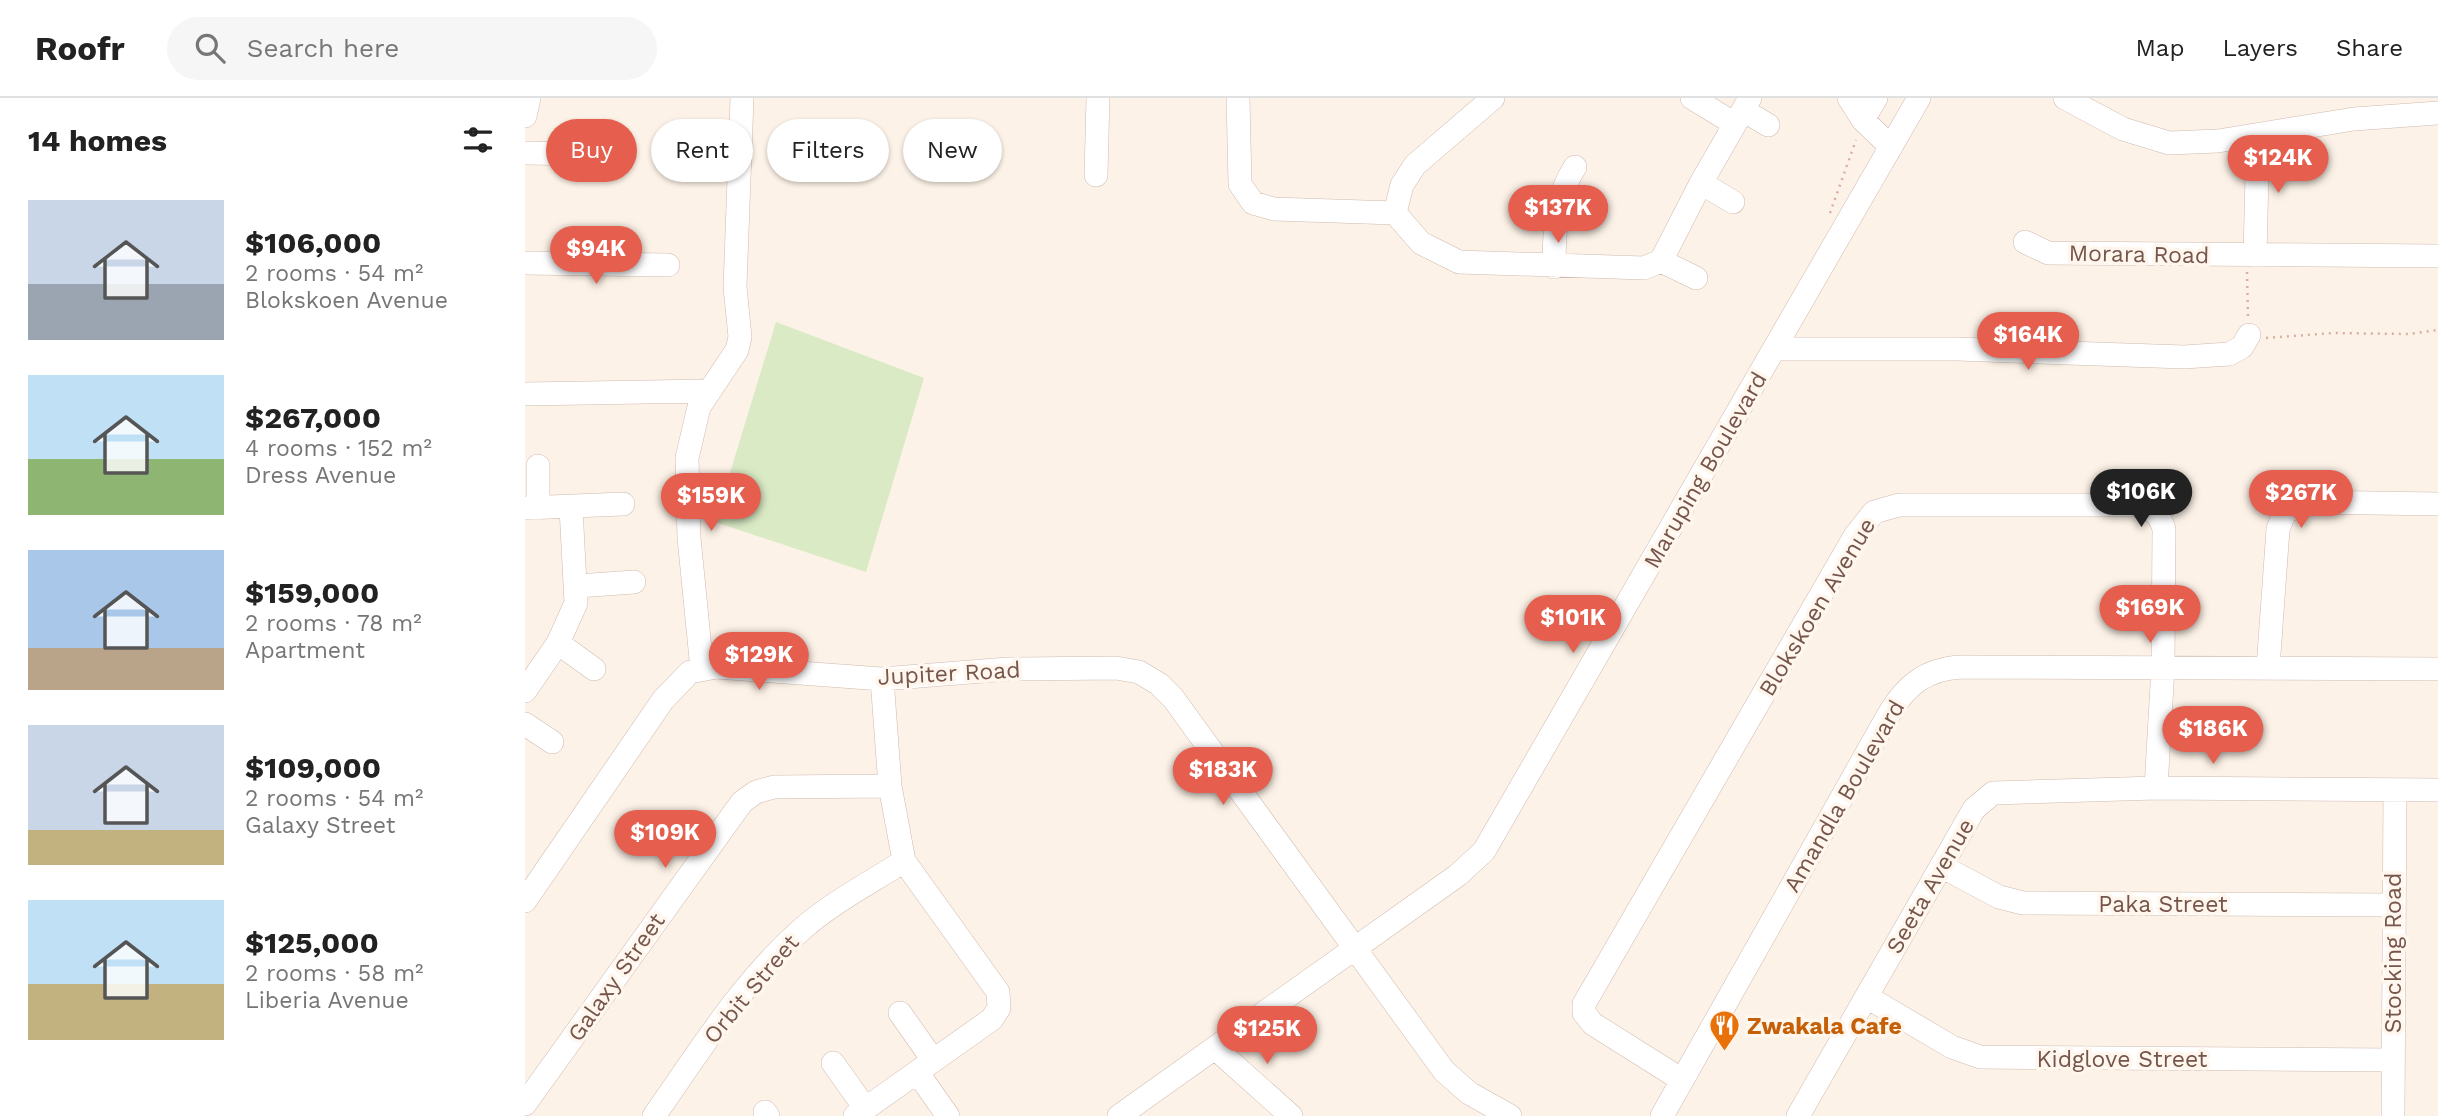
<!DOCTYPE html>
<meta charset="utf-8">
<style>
:root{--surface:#fff;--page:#f6f6f6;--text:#222;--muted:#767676;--line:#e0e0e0;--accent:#e55e4e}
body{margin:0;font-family:"Work Sans",sans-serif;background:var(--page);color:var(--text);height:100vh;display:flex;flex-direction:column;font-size:26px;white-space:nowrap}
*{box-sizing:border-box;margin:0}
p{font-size:23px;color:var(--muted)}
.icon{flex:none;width:38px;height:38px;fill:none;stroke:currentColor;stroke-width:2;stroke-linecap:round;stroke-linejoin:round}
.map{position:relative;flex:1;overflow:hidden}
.sheet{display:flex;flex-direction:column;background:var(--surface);width:525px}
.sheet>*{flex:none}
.guide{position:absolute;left:21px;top:21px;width:665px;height:63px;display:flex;gap:14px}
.price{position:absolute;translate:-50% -60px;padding:0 16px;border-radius:24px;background:var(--accent);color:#fff;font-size:23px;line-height:46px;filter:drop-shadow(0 2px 4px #0008)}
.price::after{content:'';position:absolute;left:50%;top:42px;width:21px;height:16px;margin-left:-10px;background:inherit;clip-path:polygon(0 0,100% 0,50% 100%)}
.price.active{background:#222;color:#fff}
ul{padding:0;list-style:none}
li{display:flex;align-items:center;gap:21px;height:175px;padding:0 28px}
li span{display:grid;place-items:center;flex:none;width:196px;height:140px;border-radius:0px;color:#555}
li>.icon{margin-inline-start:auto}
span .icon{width:84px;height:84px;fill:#fffc;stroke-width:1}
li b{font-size:30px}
h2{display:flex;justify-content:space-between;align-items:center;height:84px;padding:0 28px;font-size:30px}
.chip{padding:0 24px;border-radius:32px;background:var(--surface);box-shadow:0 2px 5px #0004;font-size:24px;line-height:63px}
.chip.active{background:var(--accent);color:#fff}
header{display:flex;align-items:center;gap:42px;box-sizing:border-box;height:98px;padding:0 35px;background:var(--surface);border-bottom:2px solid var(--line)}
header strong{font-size:33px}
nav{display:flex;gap:38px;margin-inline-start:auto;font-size:24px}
.search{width:490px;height:63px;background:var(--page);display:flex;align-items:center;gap:18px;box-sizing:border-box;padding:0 24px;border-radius:38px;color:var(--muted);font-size:26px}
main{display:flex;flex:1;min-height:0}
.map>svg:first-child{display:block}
.garden{fill:#d9eac5}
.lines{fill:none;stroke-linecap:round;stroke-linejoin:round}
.minor-casing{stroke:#d0baaf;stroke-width:24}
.path{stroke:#d7b0a2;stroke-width:2.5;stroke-dasharray:2 5;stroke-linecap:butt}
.minor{stroke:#fff;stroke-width:23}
.labels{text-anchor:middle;stroke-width:7;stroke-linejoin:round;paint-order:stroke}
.street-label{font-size:23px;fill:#76564b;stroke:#fff6ee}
.food-label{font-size:23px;font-weight:bold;fill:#c56008;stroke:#fff6ee;text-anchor:start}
</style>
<header>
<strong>Roofr</strong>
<div class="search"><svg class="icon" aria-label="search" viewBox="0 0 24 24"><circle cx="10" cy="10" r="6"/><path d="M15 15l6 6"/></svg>Search here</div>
<nav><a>Map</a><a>Layers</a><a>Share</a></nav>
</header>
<main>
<section class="sheet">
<h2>14 homes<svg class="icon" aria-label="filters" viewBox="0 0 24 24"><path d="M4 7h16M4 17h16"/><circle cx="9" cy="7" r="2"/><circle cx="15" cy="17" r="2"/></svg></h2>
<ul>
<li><span style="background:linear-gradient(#c9d6e8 60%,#9aa5b1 0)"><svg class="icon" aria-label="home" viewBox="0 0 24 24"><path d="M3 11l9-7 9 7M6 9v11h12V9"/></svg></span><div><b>$106,000</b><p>2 rooms · 54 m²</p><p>Blokskoen Avenue</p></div></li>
<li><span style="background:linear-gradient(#bfe0f5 60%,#8fb573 0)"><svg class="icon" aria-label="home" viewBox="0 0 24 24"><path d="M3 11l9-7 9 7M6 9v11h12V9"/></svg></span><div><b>$267,000</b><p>4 rooms · 152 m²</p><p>Dress Avenue</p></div></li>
<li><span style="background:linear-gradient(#a9c7e8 70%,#b9a48a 0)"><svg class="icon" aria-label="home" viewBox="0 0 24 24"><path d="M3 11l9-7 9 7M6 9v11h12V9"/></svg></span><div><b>$159,000</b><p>2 rooms · 78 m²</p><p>Apartment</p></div></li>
<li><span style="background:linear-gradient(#c9d6e8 75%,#c2b280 0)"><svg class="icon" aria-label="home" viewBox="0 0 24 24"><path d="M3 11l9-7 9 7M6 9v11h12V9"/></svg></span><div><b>$109,000</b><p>2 rooms · 54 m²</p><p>Galaxy Street</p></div></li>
<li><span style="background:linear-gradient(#bfe0f5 60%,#c2b280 0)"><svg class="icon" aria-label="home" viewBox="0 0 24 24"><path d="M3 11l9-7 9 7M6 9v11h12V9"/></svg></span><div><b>$125,000</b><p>2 rooms · 58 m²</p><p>Liberia Avenue</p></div></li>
</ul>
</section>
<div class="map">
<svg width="1913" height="1018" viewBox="0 0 1913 1018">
<rect width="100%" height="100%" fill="#fcf2e7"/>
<path class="garden" d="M251 224 399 280 341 474 190 424Z"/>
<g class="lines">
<defs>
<path id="minor" d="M713 0 715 86 728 105 749 111 870 115
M1167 0 1210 26
M1324 0 1338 22 1366 49
M1540 0 1598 31 1644 45 1693 43 1829 21 1913 15
M1218 12 1243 27
M0 18 4 0
M1338 22 1351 0
M0 55 69 56 86 66
M571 77 573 0
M1176 85 1208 104
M870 115 896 145 934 164 1119 170 1136 163
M870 115 877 87 890 67 968 0
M1500 144 1523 155 1913 158
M1730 157 1733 37
M1136 163 1176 85 1225 0
M1136 163 1171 180
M0 165 143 167
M1029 169C1029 135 1031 97 1050 69
M1249 251H1432L1659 259 1704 256 1717 249 1724 237
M0 296 182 293
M13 368V410
M0 410 98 406
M53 488 109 484
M33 545 69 571
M1743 570 1753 431 1760 414 1782 404 1913 406
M177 571 164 440 162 360 174 309 212 252 215 239 210 189 217 0
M0 593 33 545 51 505 46 410
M0 626 27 644
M1416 768 1474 799 1498 805 1868 807
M0 803 138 602 165 574 191 569 357 581 483 571 591 570 614 574 634 586 648 600 919 973 944 995 985 1018
M1342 899 1427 949 1455 959 1867 962
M375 915 408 962
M690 950 766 1018
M308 965 340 1010
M392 974 423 1018
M1157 982 1068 926 1059 915V906L1330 438 1349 414 1374 407H1609C1626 408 1634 415 1639 431L1638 569 1631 690
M0 1006 217 704 231 694 249 689 365 688
M240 1014 243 1018
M129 1018C174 954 217 884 276 832 306 805 345 785 379 763
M330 1018 467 921 474 910 473 894 379 763 365 688 357 581
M594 1018 933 777 959 753 1394 0
M1137 1018 1364 616C1381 587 1401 571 1436 569L1913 571
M1273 1018 1449 711 1468 695 1631 690 1913 692
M1868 1018 1870 692"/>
</defs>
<use href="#minor" class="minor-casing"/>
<path class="path" d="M1305 115 1331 42
M1722 174 1723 220
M1741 240 1808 235 1884 236 1913 232"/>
<use href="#minor" class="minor"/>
</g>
<defs>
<symbol id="restaurant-pin" viewBox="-11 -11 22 30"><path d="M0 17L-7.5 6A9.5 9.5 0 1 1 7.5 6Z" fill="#e8710a" stroke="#fff6ee"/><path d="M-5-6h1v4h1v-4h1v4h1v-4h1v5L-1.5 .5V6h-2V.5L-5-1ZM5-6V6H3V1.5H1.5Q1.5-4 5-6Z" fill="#fff"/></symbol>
</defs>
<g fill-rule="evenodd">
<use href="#restaurant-pin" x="1182" y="910" width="35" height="47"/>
</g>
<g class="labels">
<g class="street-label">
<text transform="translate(1614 156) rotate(1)" y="8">Morara Road</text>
<text transform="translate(1180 372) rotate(-60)" y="8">Maruping Boulevard</text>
<text transform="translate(1292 509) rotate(-59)" y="8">Blokskoen Avenue</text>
<text transform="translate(424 575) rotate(-3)" y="8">Jupiter Road</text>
<text transform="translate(1319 698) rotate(-60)" y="8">Amandla Boulevard</text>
<text transform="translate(1405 788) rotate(-60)" y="8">Seeta Avenue</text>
<text x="1638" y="814">Paka Street</text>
<text transform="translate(1868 855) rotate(-90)" y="8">Stocking Road</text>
<text transform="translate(91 879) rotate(-55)" y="8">Galaxy Street</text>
<text transform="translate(226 891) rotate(-50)" y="8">Orbit Street</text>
<text x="1597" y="969">Kidglove Street</text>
</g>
<g class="food-label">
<text x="1222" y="936">Zwakala Cafe</text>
</g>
</g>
</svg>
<b class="price" style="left:1753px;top:97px">$124K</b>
<b class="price" style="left:1033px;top:147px">$137K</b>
<b class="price" style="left:71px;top:188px">$94K</b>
<b class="price" style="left:1503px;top:274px">$164K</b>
<b class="price active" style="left:1616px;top:431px">$106K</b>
<b class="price" style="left:1776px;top:432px">$267K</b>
<b class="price" style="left:186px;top:435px">$159K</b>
<b class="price" style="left:1625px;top:547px">$169K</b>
<b class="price" style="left:1048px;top:557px">$101K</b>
<b class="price" style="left:234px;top:594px">$129K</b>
<b class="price" style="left:1688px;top:668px">$186K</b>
<b class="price" style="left:698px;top:709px">$183K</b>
<b class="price" style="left:140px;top:772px">$109K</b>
<b class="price" style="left:742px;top:968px">$125K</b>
<div class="guide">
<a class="chip active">Buy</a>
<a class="chip">Rent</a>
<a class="chip">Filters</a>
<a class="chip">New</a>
</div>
</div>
</main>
